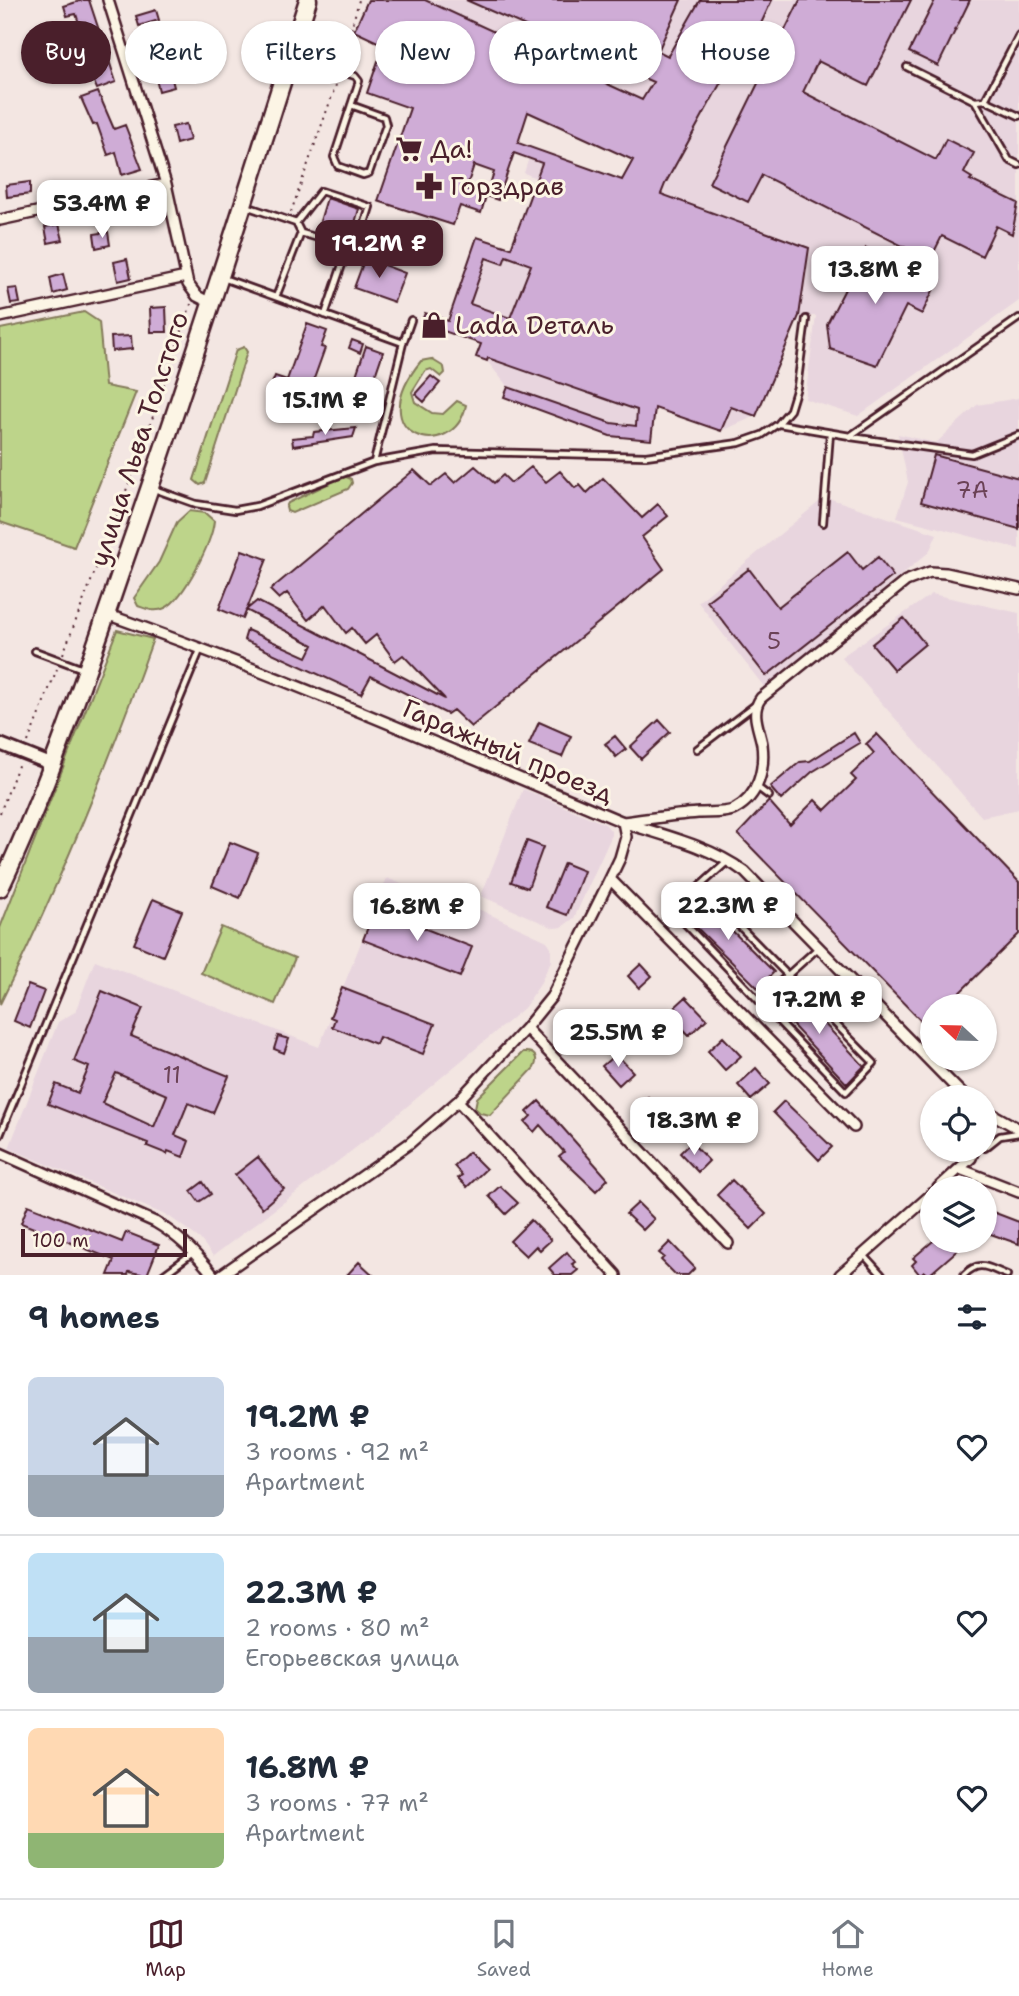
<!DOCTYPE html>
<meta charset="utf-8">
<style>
:root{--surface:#fff;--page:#f6f6f7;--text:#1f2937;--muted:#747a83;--line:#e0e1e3;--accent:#4a1f2b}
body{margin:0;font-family:"Shantell Sans",sans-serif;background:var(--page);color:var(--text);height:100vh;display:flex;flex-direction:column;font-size:26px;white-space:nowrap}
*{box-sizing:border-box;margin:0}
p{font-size:23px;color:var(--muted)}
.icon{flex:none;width:38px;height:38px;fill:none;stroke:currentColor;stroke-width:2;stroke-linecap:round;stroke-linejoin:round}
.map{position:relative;height:1275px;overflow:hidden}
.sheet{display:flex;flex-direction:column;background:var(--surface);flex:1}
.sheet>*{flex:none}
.hud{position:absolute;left:21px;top:21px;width:978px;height:63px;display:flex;gap:14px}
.needle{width:46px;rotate:292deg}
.buttons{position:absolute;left:920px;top:994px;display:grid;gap:14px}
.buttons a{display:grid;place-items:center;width:77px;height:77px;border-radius:50%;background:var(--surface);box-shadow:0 2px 5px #0004;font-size:35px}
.scale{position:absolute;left:21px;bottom:18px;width:166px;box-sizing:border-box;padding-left:7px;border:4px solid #4a1f2b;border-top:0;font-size:19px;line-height:24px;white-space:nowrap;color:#4a1f2b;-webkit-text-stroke:5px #fcf5e5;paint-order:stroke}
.price{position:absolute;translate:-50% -60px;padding:0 16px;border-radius:14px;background:#fff;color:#222;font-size:23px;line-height:46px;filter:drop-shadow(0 2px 4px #0008)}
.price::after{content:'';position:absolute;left:50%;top:42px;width:21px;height:16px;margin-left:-10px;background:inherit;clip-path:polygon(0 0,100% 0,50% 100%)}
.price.on{background:var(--accent);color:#fff}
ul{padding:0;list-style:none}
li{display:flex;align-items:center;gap:21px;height:175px;padding:0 28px}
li+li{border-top:2px solid var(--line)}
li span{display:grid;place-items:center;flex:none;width:196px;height:140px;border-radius:10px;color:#555}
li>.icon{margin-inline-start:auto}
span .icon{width:84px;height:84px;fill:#fffc;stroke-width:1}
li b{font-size:30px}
h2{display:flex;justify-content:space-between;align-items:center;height:84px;padding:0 28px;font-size:30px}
.pill{padding:0 24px;border-radius:32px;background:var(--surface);box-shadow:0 2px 5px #0004;font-size:24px;line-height:63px}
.pill.on{background:var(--accent);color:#fff}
.dock{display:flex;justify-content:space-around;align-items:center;height:98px;border-top:2px solid var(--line);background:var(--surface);font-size:19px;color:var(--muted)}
.dock a{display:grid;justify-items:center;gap:4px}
.dock .on{color:var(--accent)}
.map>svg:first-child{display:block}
.built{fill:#e8d5de}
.green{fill:#bdd48a;stroke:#847a5a;stroke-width:2}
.building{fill:#cfacd6;stroke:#4a1f2b;stroke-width:2;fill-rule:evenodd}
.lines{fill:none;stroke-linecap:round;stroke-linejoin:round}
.service-casing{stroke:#4a1f2b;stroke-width:10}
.minor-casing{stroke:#4a1f2b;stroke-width:14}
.tertiary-casing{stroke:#4a1f2b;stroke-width:16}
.trunk-casing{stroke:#4a1f2b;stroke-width:21}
.path{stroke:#4a1f2b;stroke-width:2;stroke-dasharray:2 5;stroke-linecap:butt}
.service{stroke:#fcf5e5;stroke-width:4.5}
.minor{stroke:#fcf5e5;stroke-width:9}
.tertiary{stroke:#fcf5e5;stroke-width:10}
.trunk{stroke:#fcf5e5;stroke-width:16}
.labels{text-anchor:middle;stroke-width:6;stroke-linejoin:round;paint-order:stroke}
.number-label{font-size:23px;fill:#6b4256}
.poi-label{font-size:26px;fill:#4a1f2b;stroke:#fcf5e5;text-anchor:start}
.street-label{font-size:26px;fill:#4a1f2b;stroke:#fcf5e5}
</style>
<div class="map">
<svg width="1019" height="1275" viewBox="0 0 1019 1275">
<rect width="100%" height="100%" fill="#f3e6e2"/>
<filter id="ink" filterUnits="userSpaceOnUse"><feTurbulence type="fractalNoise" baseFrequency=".0143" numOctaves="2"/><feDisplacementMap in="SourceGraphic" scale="14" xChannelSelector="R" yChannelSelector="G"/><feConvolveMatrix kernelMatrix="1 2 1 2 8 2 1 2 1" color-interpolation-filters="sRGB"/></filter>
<g filter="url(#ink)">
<path class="built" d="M368 0H1019V301L858 416 805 399 816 316 799 317 756 416 721 431 656 408 651 440 610 436 504 397 508 387 487 361 476 357 480 344 444 331 460 286 475 291 492 242 511 248 536 178 524 173 532 148 622 180 632 160 354 31Z
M1019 398V549L897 517 908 482 898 434 936 443 977 405Z
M825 497 937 534 929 552 765 688 698 602Z
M932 594 1019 613V809L982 817 841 657Z
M523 789 605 824 611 831V837L574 918 562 927 554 928 481 896Z
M387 878 473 913 476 908 547 941 551 947V961L539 986 524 1008 379 1130 213 1256 200 1239 170 1217 9 1148 58 1022 75 1012 95 960 319 1047Z"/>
<path class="green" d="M84 312 99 322 105 386 136 392 74 547 0 522V329Z
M244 347 247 352 205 483 200 485 194 480 236 350Z
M431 359 444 367 445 373 441 377 431 369 425 371 412 392 415 402 432 413 443 414 457 401 466 405C454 465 358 438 421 361Z
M344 476 351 479 352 483 348 489 292 513 287 511 286 507 288 503Z
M189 511 205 513 214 521C212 542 184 599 165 608 155 613 147 609 138 606L134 598 159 562 177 522Z
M117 630 153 639C109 763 59 886 0 1004V928Z
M221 927 295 958 275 1004 201 973Z
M523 1052C535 1051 539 1058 534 1068L490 1115 480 1113 475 1108 477 1098Z"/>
<path class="building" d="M83 0H89L116 82 97 89 83 57 86 56 80 37 83 36 76 14 67 16 64 6Z
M368 0H425L642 100 653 82 466 0H681L658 51 668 56 700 0H772L758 30 780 40 800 0H911L868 86 818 61 803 92 936 160 946 139 974 153 964 173 972 178 970 180 1018 203 1012 234 996 226 982 256 942 236 930 260 762 175 748 202 709 183 771 57 742 44 665 184 661 194 809 248 799 316 756 416 731 407 721 431 655 408 651 440 610 436 504 397 508 387 611 423 636 426 637 410 488 358 487 361 476 357 481 344 421 323 425 313 448 321 477 237 511 248 542 163 514 153 498 200 486 196 481 213 460 206 453 225 378 201 410 108 367 93 378 61 437 83 442 72 354 31ZM528 112 633 160 622 180 518 143ZM474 165 494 172 486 196 466 189ZM506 256 531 265 510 318 470 304 486 258 503 264Z
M935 0H970L938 66 909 52Z
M156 10 159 20 139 26 136 16Z
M44 29 48 37 36 43 31 35Z
M177 38 182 55 167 59 174 87 159 91 156 79 163 77 153 45Z
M98 92 114 129 125 125 142 169 122 175 116 152 108 155 97 124 93 125 81 98Z
M186 124 190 140 176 144 172 127Z
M30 182V194L7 197 6 185Z
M327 198 359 209 350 240 317 231Z
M153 205 157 218 138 223 134 211Z
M59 224 63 240 48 243 45 227Z
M108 232 110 245 96 248 94 234Z
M866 248 937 282 922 314 906 306 877 365 830 349 827 324Z
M365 258 405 273 394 302 354 288Z
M127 259 131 278 118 281 114 262Z
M63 274 67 290 53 294 50 278Z
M17 288 20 303 11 304 8 289Z
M166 307 167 332H151L150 308Z
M307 324 327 331 321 347 325 348 310 390 289 382 284 394 270 389 275 376 287 380Z
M131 336 132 349 112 351 111 337Z
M352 340 363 344 360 353 349 348Z
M366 346 383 352 360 420 343 414Z
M431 376 440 383 424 402 415 394Z
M356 428 353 437 293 446 292 438 313 436 314 432Z
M934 455 1019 478V529L921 502Z
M475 466 494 483 503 475 511 483 531 467 546 482 560 471 575 488 580 485 587 493 603 478 642 518 658 504 668 516 642 537 664 569 471 727 453 710 447 714 371 676 361 694 244 640 247 630 307 657 313 645 246 610 257 601 445 699 403 655 395 661 376 635 365 644 352 628 346 633 325 605 308 620 287 593 279 599 270 590 414 470 431 486 446 474 455 483Z
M242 550 267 559 243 619 219 609Z
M848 552 862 570 878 557 893 576 766 676 707 601 749 569 778 607Z
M904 618 925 644 894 670 872 644Z
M659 720 670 732 641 759 630 747Z
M539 722 571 736 562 757 529 744Z
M854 733 860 743 812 772 781 800 770 787 800 762 810 761Z
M877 734 1019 882V934L946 1006H933V1019L926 1026 738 834 769 801 790 825 815 800 825 810 856 780 851 775 874 753 866 744Z
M615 736 626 749 616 757 605 744Z
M527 841 543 847 528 888 511 882Z
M230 842 258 853 240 898 212 886Z
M564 863 584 871 567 915 546 907Z
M697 896 774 972 758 988 682 913Z
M153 899 182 911 163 956 134 944Z
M375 909 472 947 460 977 363 940Z
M641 964 652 976 639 988 628 976Z
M28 985 44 991 30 1028 14 1021Z
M342 988 435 1024 423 1054 379 1037 376 1044 332 1027 335 1019 330 1017Z
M791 988 864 1066 847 1084 773 1004Z
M102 991 143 1008 131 1036 229 1076 213 1113 188 1103 175 1135 189 1141 183 1157 168 1151 167 1154 147 1146 148 1143 48 1104 56 1084 78 1093 89 1067 74 1061ZM116 1073 167 1095 154 1127 102 1103Z
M686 997 707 1019 689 1035 673 1018 679 1012 675 1007Z
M278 1036 289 1039 284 1053 274 1049Z
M723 1037 741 1056 725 1070 708 1051Z
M616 1054 633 1072 619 1085 602 1066Z
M756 1068 770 1084 751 1100 738 1085Z
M648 1097 674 1125 662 1136 639 1106Z
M539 1101 608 1179 596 1191 559 1156 564 1152 540 1125 534 1132 525 1122 531 1116 527 1112Z
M784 1101 832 1147 819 1160 773 1112Z
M691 1142 709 1161 698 1172 680 1153Z
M469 1152 486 1169 467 1187 458 1178 462 1175 454 1166Z
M258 1157 284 1189 262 1208 235 1175Z
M732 1180 766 1214 751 1229 717 1195Z
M203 1182 211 1194 199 1202 191 1191Z
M500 1186 518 1203 506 1214 489 1196Z
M638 1203 654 1219 643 1230 626 1214Z
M28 1205 122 1242 126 1232 159 1245 147 1275 129 1272 128 1275H108L114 1260 21 1223Z
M985 1209 1019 1222V1244L985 1232Z
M531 1220 551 1240 540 1250 536 1246 526 1256 510 1241Z
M933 1241H968L929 1275 924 1271 920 1275 912 1265 916 1261 913 1258Z
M670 1242 695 1268 688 1275H676L661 1260 664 1257 659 1253Z
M567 1252 575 1262 572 1264 578 1270 572 1275H555L549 1268Z
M359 1262 373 1275H347Z"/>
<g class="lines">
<defs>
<path id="service" d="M295 56 355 76 359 81 334 157 338 166 363 175 369 173 386 125 384 117 351 105
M907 67 975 101 985 100 1019 116
M985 100 1019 35
M975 101 1009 160 1019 165
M246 206 296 223 301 233 276 297
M296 223 321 191 370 207 358 245 339 244 301 233
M223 278 403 343
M325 315 344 259
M779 424 850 436 1019 318
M851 437 972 454 1019 435
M374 462 403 343 411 320
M154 489 196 504 235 510 257 506 374 462 436 451 646 456 739 443 762 435 778 424 790 410 797 387 806 319
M823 523 830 433
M35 651 83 669
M697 749 755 705
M757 787 769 796
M700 886 675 913 846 1092 874 1063 700 886 728 861
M759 1001 818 948
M0 1135 201 648
M985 1148 1000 1136 1019 1133
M864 1255 882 1275
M163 1275 194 1252
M964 1275C980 1259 988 1268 1007 1275"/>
<path id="minor" d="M108 0 166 184 188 284 197 296 211 303
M0 220 166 184
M0 317 186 277
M106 614C282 676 452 750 623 822L626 837 620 858 610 879 552 996 526 1028 458 1101 410 1143 221 1275
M623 822C648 819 673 815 698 813 709 812 726 814 735 809 759 796 765 769 762 744 759 728 750 712 761 698L906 581 930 572 946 573 1019 589
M628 824C667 836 711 847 745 872L965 1097
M610 879 854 1127
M526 1028 728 1243
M458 1101 616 1275
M985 1110 1019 1129
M0 1153 155 1222C179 1236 196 1253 213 1275
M960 1169 1019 1192
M938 1188 971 1158 974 1150
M840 1275 933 1193"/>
<path id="tertiary" d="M0 744 53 765"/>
<path id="trunk" d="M0 888C49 785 85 676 122 568 188 380 248 190 308 0"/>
</defs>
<use href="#service" class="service-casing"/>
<use href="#minor" class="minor-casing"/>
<use href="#tertiary" class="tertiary-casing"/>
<use href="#trunk" class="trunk-casing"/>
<path class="path" d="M342 63 359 0
M291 212 338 79
M63 654 141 452 191 304
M28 742 57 669
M0 813 19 763"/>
<use href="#service" class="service"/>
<use href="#minor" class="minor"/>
<use href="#tertiary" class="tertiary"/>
<use href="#trunk" class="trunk"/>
</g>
</g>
<defs>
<symbol id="supermarket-bare" viewBox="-9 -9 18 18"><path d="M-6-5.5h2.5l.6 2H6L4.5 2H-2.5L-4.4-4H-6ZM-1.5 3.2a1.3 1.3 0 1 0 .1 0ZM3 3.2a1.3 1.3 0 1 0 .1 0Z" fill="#4a1f2b" stroke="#fcf5e5" stroke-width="2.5" paint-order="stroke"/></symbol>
<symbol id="pharmacy-bare" viewBox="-9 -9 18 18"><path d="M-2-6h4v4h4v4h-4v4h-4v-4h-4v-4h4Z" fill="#4a1f2b" stroke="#fcf5e5" stroke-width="2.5" paint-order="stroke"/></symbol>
<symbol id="shop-bare" viewBox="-9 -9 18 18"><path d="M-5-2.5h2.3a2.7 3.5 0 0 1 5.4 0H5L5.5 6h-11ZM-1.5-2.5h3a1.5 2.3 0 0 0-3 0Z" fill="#4a1f2b" stroke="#fcf5e5" stroke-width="2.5" paint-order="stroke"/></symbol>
</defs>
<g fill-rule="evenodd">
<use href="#supermarket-bare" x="390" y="130" width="38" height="38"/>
<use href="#pharmacy-bare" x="410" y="167" width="38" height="38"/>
<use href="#shop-bare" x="415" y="306" width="38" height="38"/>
</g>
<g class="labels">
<g class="number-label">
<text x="972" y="498">7А</text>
<text x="774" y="649">5</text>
<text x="172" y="1083">11</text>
</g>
<g class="poi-label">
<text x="430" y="158">Да!</text>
<text x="450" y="195">Горздрав</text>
<text x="455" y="334">Lada Dеталь</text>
</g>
<g class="street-label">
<text transform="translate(139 439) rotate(-72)" y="9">улица Льва Толстого</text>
<text transform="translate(508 751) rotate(23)" y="9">Гаражный проезд</text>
</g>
</g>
</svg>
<div class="buttons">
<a><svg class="needle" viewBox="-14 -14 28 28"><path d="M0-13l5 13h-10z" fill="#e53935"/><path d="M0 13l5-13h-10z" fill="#747a83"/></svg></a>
<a><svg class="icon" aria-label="locate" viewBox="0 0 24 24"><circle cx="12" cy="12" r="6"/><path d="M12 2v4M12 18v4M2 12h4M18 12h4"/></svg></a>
<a><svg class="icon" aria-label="layers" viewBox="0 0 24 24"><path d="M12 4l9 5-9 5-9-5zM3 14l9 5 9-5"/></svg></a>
</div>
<div class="scale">100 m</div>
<b class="price" style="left:102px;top:240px">53.4M ₽</b>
<b class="price on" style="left:379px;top:280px">19.2M ₽</b>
<b class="price" style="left:875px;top:306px">13.8M ₽</b>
<b class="price" style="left:325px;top:437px">15.1M ₽</b>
<b class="price" style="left:728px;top:942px">22.3M ₽</b>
<b class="price" style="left:417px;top:943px">16.8M ₽</b>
<b class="price" style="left:819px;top:1036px">17.2M ₽</b>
<b class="price" style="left:618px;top:1069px">25.5M ₽</b>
<b class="price" style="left:694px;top:1157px">18.3M ₽</b>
<div class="hud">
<a class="pill on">Buy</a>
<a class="pill">Rent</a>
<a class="pill">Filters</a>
<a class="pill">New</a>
<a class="pill">Apartment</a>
<a class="pill">House</a>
</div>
</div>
<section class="sheet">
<h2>9 homes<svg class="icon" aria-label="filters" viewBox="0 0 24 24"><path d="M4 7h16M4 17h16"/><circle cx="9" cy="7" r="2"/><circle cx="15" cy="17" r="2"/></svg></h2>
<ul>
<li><span style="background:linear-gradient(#c9d6e8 70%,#9aa5b1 0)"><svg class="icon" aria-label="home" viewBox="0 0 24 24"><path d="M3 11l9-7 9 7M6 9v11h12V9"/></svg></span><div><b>19.2M ₽</b><p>3 rooms · 92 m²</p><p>Apartment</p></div><svg class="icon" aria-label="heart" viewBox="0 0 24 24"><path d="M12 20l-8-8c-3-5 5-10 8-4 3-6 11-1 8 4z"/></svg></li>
<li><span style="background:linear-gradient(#bfe0f5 60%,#9aa5b1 0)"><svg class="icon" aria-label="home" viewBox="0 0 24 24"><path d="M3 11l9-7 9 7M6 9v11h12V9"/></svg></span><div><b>22.3M ₽</b><p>2 rooms · 80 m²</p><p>Егорьевская улица</p></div><svg class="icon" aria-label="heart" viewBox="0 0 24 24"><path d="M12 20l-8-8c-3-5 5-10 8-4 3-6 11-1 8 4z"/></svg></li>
<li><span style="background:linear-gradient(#ffd9b3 75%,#8fb573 0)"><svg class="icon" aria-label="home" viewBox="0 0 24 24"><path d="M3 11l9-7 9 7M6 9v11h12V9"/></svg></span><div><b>16.8M ₽</b><p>3 rooms · 77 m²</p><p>Apartment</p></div><svg class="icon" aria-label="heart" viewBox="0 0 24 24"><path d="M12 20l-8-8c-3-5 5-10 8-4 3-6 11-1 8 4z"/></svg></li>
</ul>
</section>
<nav class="dock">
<a class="on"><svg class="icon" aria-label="map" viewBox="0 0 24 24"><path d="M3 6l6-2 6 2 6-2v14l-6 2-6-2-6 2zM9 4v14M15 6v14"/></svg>Map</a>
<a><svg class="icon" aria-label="saved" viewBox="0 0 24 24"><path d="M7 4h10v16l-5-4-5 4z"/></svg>Saved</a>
<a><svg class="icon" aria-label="home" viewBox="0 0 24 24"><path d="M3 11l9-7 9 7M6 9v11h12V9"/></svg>Home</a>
</nav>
